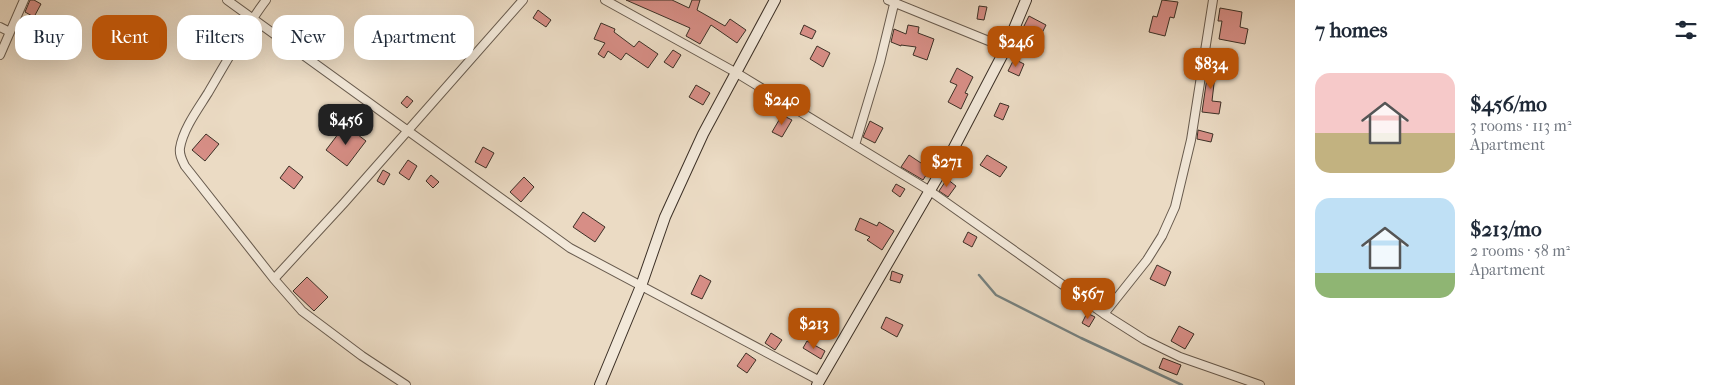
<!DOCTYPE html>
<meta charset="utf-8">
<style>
:root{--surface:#fff;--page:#f2f2f3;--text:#1f2937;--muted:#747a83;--accent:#b45309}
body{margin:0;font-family:"IM FELL French Canon",serif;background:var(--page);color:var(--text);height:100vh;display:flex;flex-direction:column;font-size:19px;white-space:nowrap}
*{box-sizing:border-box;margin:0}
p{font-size:16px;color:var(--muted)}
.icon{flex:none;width:28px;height:28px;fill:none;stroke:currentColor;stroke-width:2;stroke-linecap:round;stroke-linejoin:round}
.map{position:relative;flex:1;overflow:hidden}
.drawer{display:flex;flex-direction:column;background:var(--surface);width:425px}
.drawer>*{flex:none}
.hud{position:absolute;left:15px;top:15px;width:475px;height:45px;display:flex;gap:10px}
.price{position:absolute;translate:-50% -42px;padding:0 11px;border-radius:10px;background:var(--accent);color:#fff;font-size:16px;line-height:32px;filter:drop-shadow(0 1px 2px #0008)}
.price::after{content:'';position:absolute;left:50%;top:30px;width:15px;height:11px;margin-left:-8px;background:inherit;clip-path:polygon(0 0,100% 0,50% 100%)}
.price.active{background:#222;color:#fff}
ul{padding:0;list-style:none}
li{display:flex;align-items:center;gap:15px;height:125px;padding:0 20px}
li span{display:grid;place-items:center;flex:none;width:140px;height:100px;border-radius:15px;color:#555}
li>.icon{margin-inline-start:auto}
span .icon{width:60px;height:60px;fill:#fffc;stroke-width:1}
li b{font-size:21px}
h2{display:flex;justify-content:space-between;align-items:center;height:60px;padding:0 20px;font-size:21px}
.tag{padding:0 18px;border-radius:15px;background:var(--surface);box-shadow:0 5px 20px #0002;font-size:18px;line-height:45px}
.tag.active{background:var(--accent);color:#fff}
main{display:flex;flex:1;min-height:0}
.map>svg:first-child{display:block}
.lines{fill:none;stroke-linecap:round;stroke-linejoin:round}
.stream{stroke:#768281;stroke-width:2.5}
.building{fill:#d78e86;stroke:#3c3026}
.street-casing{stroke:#685b4e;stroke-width:10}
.secondary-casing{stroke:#3c3026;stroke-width:12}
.street{stroke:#f2e8d9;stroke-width:8}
.secondary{stroke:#f2e8d9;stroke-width:10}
</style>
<main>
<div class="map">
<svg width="1295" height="385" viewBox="0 0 1295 385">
<rect width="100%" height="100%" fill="#ebdbc4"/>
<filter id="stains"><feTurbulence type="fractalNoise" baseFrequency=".004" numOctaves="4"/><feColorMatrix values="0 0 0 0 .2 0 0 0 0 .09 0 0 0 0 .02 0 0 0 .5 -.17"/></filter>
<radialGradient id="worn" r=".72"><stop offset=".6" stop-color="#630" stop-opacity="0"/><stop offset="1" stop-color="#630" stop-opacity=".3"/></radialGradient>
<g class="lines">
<path class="stream" d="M979 275 996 295 1081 338 1182 385"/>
</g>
<path class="building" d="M30 0H34L41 4 34 17 25 12Z
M626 0H672L689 8 692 0H700L697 10 725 26 730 19 746 30 737 43 711 25 700 44 686 36 690 28Z
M1162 0 1178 2 1174 18 1170 17 1165 36 1149 32 1153 16 1157 17Z
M979 6 987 7 984 20 977 19Z
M1220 8 1242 12 1240 27 1248 29 1245 44 1219 39 1222 21H1218Z
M538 10 551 20 546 27 533 18Z
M1029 16 1046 25 1037 43 1020 34Z
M601 23 615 29 614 32 634 47 639 41 658 54 648 68 626 53 621 60 608 51 604 58 598 54 605 43 594 39Z
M804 25 816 31 812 39 800 34Z
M908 25 919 27 918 33 934 39 927 60 913 55 916 47 901 45V46L891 42 894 29 906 34Z
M817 46 830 53 823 67 810 59Z
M673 50 681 55 673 68 664 62Z
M1210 57 1217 58 1212 101 1221 102 1219 114 1202 112Z
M1014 59 1024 64 1019 76 1008 71Z
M957 68 973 77 965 93 968 94 961 109 948 102 957 85 950 82Z
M696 85 710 93 703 105 689 97Z
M407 96 413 101 407 108 401 103Z
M1000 103 1009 106 1003 120 994 116Z
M782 115 792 120 782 137 772 132Z
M870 121 883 128 875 143 863 137Z
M345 125 366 141 347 166 326 150Z
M1198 130 1213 134 1211 142 1197 139Z
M206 134 219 144 205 161 192 150Z
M483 147 494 153 486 168 475 162Z
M909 155 930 169 923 180 901 167Z
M987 155 1007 167 1000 177 980 165Z
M408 160 417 166 409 180 399 173Z
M289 166 303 177 294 189 280 178Z
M383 170 390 174 384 185 377 181Z
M431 175 439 182 433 188 426 181Z
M524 177 534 187 521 202 510 192Z
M947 179 956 186 948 197 939 191Z
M896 184 905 189 900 197 892 191Z
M583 212 605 227 595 242 573 227Z
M860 218 877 226 879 222 894 231 882 250 867 240 870 237 855 230Z
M968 232 977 237 972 247 963 242Z
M1157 265 1171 272 1165 286 1150 279Z
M892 271 903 275 900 283 890 280Z
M700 275 711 281 702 299 691 294Z
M307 277 328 297 314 311 293 291Z
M1087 313 1095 317 1089 327 1082 323Z
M886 317 903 325 897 337 881 328Z
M1179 326 1194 334 1185 349 1171 341Z
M771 333 782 340 775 350 765 343Z
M807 341 825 351 821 359 803 348Z
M746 353 756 360 747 373 737 366Z
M1163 358 1181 365 1177 375 1159 368Z"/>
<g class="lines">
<defs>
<path id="street" d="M227 0 570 248 820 381
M266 0C244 29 227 61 208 93 198 109 183 129 180 148 179 155 182 160 185 166L274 279 302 311 362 356 406 385
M605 0 735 72 930 191 1104 314 1147 260 1162 236 1175 207 1191 140 1213 0
M888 0 1006 48
M0 27 10 32
M0 55 24 0
M855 145 880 62 895 0
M274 279 344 203 523 0
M1104 314 1145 340 1180 357 1260 385"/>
<path id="secondary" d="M600 385 641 286 665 217 703 134 775 0
M817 385 947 161 1006 48 1026 0"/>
</defs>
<use href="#street" class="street-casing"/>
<use href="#secondary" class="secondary-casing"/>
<use href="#street" class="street"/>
<use href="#secondary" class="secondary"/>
</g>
<rect width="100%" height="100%" filter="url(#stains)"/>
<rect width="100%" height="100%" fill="url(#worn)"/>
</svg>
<b class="price" style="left:1016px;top:68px">$246</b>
<b class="price" style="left:1211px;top:90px">$834</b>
<b class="price" style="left:782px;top:126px">$240</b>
<b class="price active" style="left:346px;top:146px">$456</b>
<b class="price" style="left:947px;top:188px">$271</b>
<b class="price" style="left:1088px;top:320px">$567</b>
<b class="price" style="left:814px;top:350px">$213</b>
<div class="hud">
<a class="tag">Buy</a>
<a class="tag active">Rent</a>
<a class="tag">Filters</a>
<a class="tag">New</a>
<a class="tag">Apartment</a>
</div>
</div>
<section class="drawer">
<h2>7 homes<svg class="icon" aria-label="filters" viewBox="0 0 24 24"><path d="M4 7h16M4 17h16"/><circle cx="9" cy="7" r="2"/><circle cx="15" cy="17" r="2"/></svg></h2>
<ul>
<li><span style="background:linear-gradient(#f6c9c9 60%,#c2b280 0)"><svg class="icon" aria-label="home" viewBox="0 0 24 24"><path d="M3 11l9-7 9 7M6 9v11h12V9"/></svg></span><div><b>$456/mo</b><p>3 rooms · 113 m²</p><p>Apartment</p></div></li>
<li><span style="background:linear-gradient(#bfe0f5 75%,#8fb573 0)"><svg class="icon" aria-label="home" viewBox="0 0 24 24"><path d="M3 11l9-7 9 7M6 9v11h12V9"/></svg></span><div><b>$213/mo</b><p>2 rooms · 58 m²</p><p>Apartment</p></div></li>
</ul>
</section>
</main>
